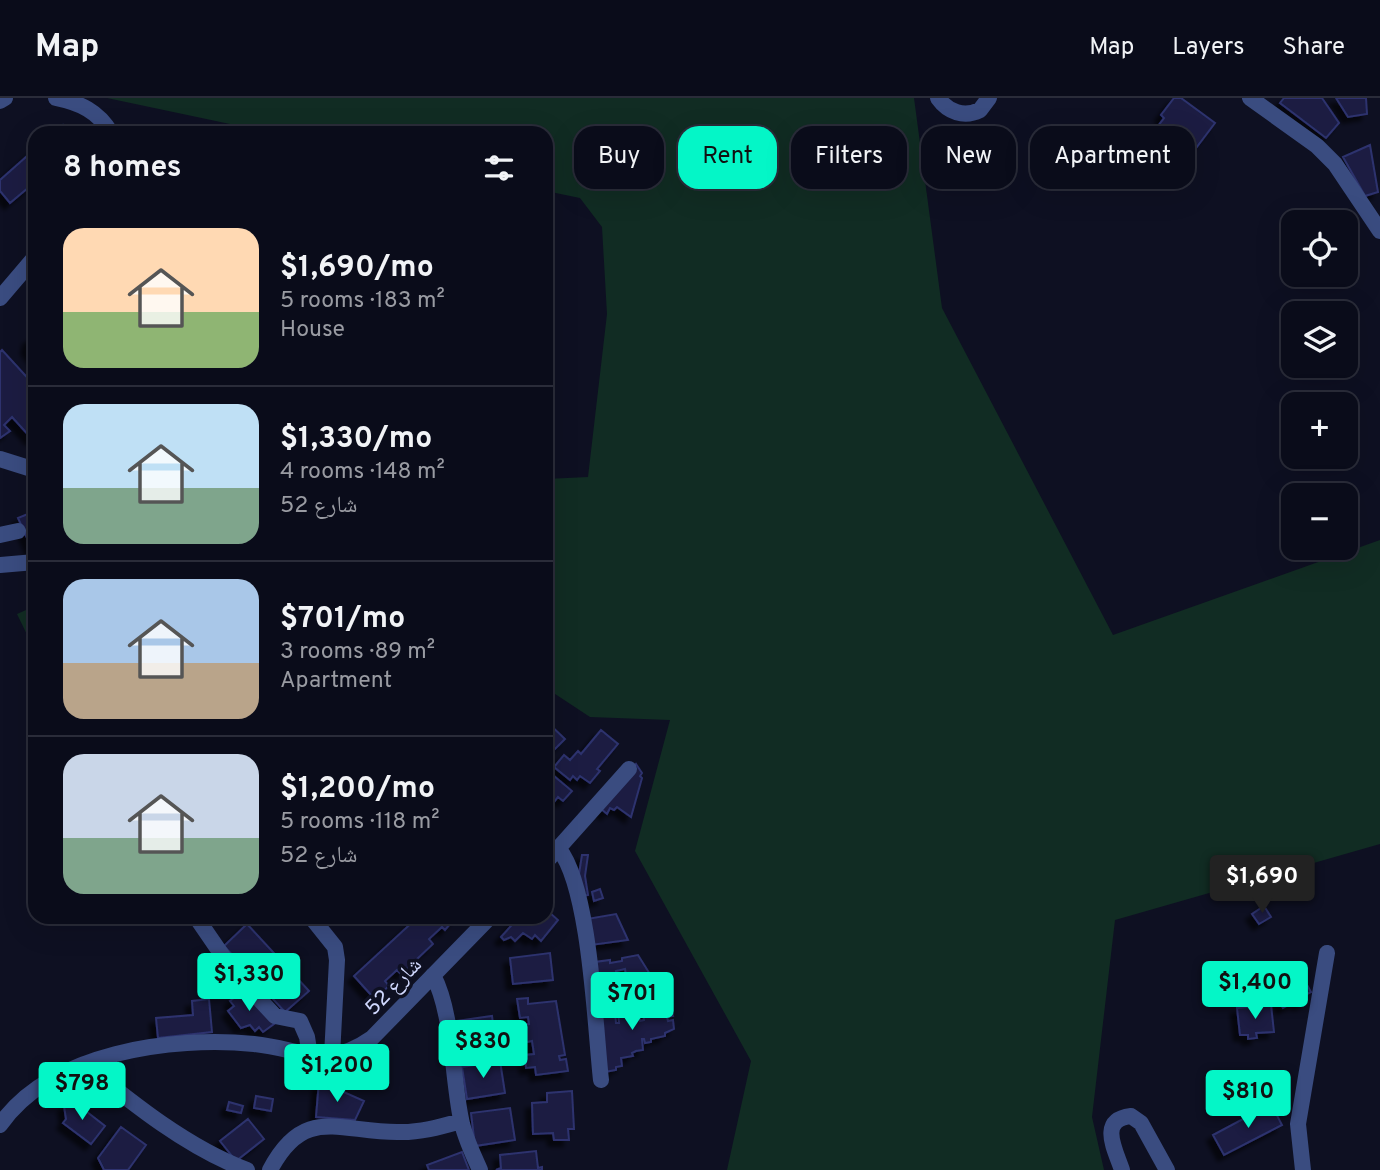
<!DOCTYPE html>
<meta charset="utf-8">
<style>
:root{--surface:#0a0c1a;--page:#181a27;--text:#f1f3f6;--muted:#999ba2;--line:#2a2c39;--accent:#04f6c7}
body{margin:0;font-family:Overpass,"Noto Naskh Arabic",sans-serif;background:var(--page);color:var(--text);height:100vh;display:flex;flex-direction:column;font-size:26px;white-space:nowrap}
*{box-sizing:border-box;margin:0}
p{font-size:23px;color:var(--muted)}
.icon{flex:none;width:38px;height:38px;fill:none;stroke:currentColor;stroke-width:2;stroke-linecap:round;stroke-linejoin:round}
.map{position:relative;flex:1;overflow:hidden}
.drawer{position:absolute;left:28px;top:28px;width:525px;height:798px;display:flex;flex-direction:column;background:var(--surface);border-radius:21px;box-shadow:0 7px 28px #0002,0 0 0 2px var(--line)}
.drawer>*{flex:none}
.guide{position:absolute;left:574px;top:28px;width:665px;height:63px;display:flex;gap:14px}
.buttons{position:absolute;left:1281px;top:112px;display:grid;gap:14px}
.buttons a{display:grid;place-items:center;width:77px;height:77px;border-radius:14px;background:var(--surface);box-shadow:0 7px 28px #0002,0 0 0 2px var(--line);font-size:35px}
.price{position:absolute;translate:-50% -60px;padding:0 16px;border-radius:7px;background:var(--accent);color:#111;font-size:23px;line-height:46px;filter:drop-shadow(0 2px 4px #0008)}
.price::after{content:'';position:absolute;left:50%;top:42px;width:21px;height:16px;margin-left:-10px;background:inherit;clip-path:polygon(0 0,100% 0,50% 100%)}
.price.selected{background:#222;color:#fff}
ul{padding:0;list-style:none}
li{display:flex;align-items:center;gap:21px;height:175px;padding:0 35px}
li+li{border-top:2px solid var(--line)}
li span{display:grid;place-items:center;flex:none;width:196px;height:140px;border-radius:21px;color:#555}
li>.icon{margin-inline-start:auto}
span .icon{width:84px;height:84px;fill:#fffc;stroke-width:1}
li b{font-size:30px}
h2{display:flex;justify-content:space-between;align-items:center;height:84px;padding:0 35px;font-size:30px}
.pill{padding:0 24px;border-radius:21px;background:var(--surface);box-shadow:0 7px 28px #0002,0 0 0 2px var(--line);font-size:24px;line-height:63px}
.pill.selected{background:var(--accent);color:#111}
header{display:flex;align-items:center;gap:42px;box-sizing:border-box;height:98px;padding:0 35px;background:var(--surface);border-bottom:2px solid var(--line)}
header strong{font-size:33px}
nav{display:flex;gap:38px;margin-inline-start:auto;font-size:24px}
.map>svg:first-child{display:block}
.green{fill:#112c23}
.building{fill:#1a1e43;stroke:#2d336e;stroke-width:2;filter:url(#shadow)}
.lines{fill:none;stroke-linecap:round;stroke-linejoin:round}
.minor{stroke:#3a4c80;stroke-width:16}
.labels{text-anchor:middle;stroke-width:7;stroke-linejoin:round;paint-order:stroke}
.street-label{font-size:21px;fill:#d0d8fe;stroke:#0e1022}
</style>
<header>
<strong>Map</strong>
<nav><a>Map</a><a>Layers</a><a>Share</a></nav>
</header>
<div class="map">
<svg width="1380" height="1072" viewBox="0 0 1380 1072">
<defs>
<filter id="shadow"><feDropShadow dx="-6" dy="6" stdDeviation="2" flood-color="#0009"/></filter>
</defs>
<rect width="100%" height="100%" fill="#0e1022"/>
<path class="green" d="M107 0H914L942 210 1113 537 1380 442V746L1115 822 1092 1019 1104 1072H727L751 963 635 753 670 622 590 619 546 590V381L588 379 607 216 602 129 580 100 546 93V35H273Z
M35 508V553L17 516Z"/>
<path class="building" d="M1174 0H1181L1215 25 1193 54 1158 28 1164 20 1161 17Z
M1284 0H1322L1339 25 1326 40 1280 5Z
M1336 0H1366L1367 16 1348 19Z
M63 27 70 35H53Z
M1370 47 1378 94 1365 98 1343 59Z
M35 51V84L10 105 0 93V82Z
M35 237V261L27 250 29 241Z
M2 252 35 288V338L32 341 12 319 4 327 10 333 0 340V254Z
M35 413V453H33L18 420Z
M546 623 565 641 549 657 546 655Z
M601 632 618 646 597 671 600 673 590 685 580 678 577 682 573 678 570 682 554 669 564 657 570 662 578 653 581 656Z
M636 666 642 675 640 678 642 680 631 719 617 709 614 712 610 710 607 716 600 710Z
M548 673 572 693 563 703 558 699 547 713Z
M582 757H588L585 778 588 797 582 798 579 776Z
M600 791 603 800 594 803 592 794Z
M1264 808 1271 819 1259 826 1252 816Z
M550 815 558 822 541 843 535 837 532 841 523 835 515 843 511 839 504 842 501 839 519 819 547 820Z
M616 816 628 842 591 847 587 821Z
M418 819H456L445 832 442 829 429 841 433 846 401 876 397 872 385 883 389 888 382 894 380 891 372 898 354 878Z
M247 826 309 893 285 914 224 848Z
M550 855 553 882 513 886 510 860Z
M638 857 653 881 628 887 625 871 616 873 619 888H615L614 886 595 889V864L610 862V865L622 863V860Z
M1300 874 1311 894 1303 898 1305 903 1299 906 1297 902 1283 910 1271 889Z
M245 891 274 926 263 934 259 929 255 933 250 927 241 930 228 913 234 908 230 903Z
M659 899 660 906 665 905V911L671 910 673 918 667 919 668 923 673 922 674 931 665 935V938L651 941V944L645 945 644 941H642L643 952 636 953 632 955 633 958 621 960 622 968 616 969V972L604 974 598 915 609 913V916L615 915 616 925H619L618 913 626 912V914L638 911 640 923 644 922 643 912 646 911V906L652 905 651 900Z
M528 900V906L556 903 565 957 559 958 560 962 566 961 568 973 536 977 535 969 526 970 525 957 534 956 532 943 522 945 519 927 529 926 528 919 520 920 517 901Z
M209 901 212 934 158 940 156 920 193 917 192 903Z
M1271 907 1274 934 1256 935 1257 940 1248 941V937H1240L1237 910Z
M492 918 496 948 454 954 449 924Z
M500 963 505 995 467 1001 462 969Z
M319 983 364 1003 355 1022 316 1019Z
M572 993 574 1031H568L569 1042H554L553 1035 533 1036 532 1005 547 1004V995Z
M256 998 273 1001 271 1013 254 1010Z
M73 1003 105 1028 91 1046 63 1025 66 1021 64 1008Z
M229 1004 243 1008 241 1015 227 1012Z
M1271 1006 1282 1027 1224 1057 1213 1037Z
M510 1010 515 1042 475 1048 471 1015Z
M248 1021 264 1041 236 1063 220 1043Z
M121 1029 146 1047 128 1072H104L98 1060Z
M536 1053 538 1070 542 1069V1072H496L501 1070 500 1057Z
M462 1054 469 1072H429L427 1067Z"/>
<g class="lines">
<path class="minor" d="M56 0C80 5 98 13 111 35
M938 0C948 14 964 20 980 12L989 0
M1250 0 1317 48 1335 66 1380 133
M0 3 5 0
M0 200 35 159
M0 361 35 372
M0 437 18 433
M0 467 35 464
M559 751C590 790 595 928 601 982
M546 764 629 671
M196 819 233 873 275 918 300 923 307 939 310 958
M311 819 335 849 337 862 332 958
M433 877C453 915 452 978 461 1021 464 1038 473 1056 480 1072
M84 966C132 1005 188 1050 247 1072
M0 1027C51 954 172 938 254 946 303 951 325 973 372 940L490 819
M270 1072C304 1007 339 1034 397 1034 419 1035 440 1029 461 1023
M1122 1072C1115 1051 1098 1022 1131 1018L1141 1025 1167 1072
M1303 1072 1298 1026 1327 855"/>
</g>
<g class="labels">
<g class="street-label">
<text transform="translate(393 888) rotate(-46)" y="7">شارع 52</text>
</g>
</g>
</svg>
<div class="buttons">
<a><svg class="icon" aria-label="locate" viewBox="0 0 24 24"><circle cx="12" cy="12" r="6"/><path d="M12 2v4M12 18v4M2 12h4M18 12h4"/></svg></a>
<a><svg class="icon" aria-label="layers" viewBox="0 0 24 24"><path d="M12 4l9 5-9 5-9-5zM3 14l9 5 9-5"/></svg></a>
<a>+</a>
<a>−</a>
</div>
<b class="price selected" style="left:1262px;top:817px">$1,690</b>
<b class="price" style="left:249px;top:915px">$1,330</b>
<b class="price" style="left:1255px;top:923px">$1,400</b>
<b class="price" style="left:632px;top:934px">$701</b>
<b class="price" style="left:483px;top:982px">$830</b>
<b class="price" style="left:337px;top:1006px">$1,200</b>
<b class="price" style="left:82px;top:1024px">$798</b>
<b class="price" style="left:1248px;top:1032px">$810</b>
<div class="guide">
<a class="pill">Buy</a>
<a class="pill selected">Rent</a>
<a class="pill">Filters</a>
<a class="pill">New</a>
<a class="pill">Apartment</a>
</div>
<section class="drawer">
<h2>8 homes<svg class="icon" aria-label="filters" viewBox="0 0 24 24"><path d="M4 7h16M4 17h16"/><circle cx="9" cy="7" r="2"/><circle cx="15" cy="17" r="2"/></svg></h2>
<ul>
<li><span style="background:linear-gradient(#ffd9b3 60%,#8fb573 0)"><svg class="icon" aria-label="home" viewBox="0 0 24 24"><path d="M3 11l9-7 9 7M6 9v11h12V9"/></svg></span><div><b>$1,690/mo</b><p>5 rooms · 183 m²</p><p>House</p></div></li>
<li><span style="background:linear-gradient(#bfe0f5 60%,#7fa58c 0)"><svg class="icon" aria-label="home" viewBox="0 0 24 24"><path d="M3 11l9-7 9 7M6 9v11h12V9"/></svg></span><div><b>$1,330/mo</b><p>4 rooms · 148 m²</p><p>شارع 52</p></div></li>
<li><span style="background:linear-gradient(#a9c7e8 60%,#b9a48a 0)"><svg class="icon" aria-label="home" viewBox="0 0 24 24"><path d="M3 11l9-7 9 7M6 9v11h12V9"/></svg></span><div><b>$701/mo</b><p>3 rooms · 89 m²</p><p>Apartment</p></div></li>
<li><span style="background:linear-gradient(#c9d6e8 60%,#7fa58c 0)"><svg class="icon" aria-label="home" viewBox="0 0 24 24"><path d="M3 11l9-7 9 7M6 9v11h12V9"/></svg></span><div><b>$1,200/mo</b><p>5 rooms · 118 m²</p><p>شارع 52</p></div></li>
</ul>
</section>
</div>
